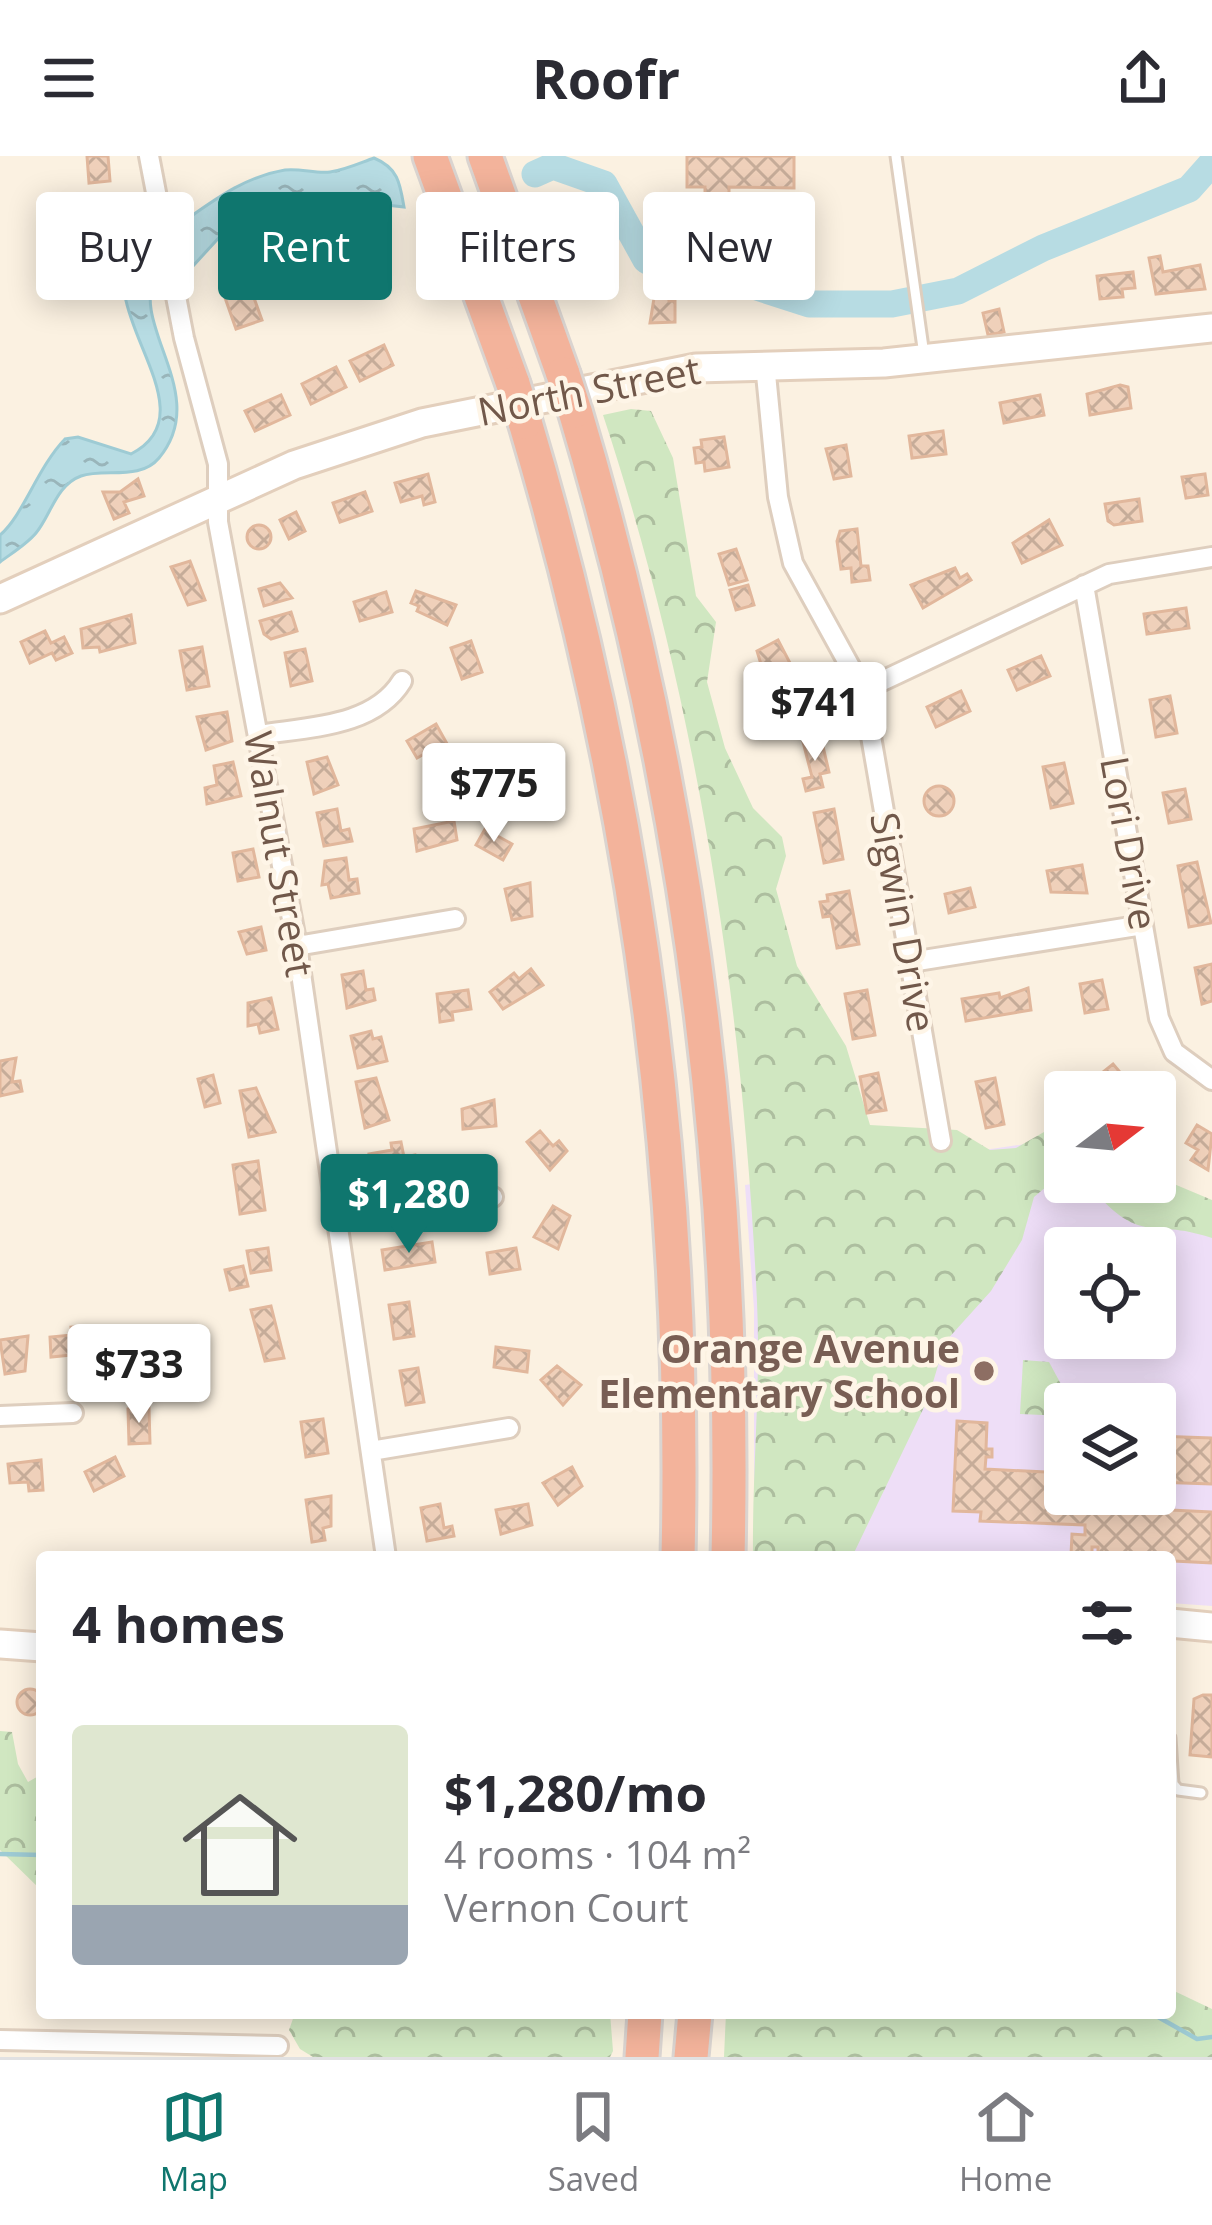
<!DOCTYPE html>
<meta charset="utf-8">
<style>
:root{--surface:#fff;--page:#f2f2f3;--text:#2b2b33;--muted:#7c7c81;--line:#e1e1e2;--accent:#0f766e}
body{margin:0;font-family:"Open Sans",sans-serif;background:var(--page);color:var(--text);height:100vh;display:flex;flex-direction:column;font-size:45px;white-space:nowrap}
*{box-sizing:border-box;margin:0}
p{font-size:39px;color:var(--muted)}
.icon{flex:none;width:66px;height:66px;fill:none;stroke:currentColor;stroke-width:2;stroke-linecap:round;stroke-linejoin:round}
.map{position:relative;flex:1;overflow:hidden}
.drawer{position:absolute;left:36px;top:1395px;width:1140px;height:468px;display:flex;flex-direction:column;background:var(--surface);border-radius:12px;box-shadow:0 6px 30px #0003}
.drawer>*{flex:none}
.top-card{position:absolute;left:36px;top:36px;width:1140px;height:108px;display:flex;gap:24px}
.needle{width:78px;rotate:74deg}
.fabs{position:absolute;left:1044px;top:915px;display:grid;gap:24px}
.fabs a{display:grid;place-items:center;width:132px;height:132px;border-radius:12px;background:var(--surface);box-shadow:0 6px 30px #0003;font-size:60px}
.price{position:absolute;translate:-50% -102px;padding:0 27px;border-radius:12px;background:#fff;color:#222;font-size:39px;line-height:78px;filter:drop-shadow(0 3px 6px #0008)}
.price::after{content:'';position:absolute;left:50%;top:72px;width:36px;height:27px;margin-left:-18px;background:inherit;clip-path:polygon(0 0,100% 0,50% 100%)}
.price.current{background:var(--accent);color:#fff}
ul{padding:0;list-style:none}
li{display:flex;align-items:center;gap:36px;height:300px;padding:0 36px}
li span{display:grid;place-items:center;flex:none;width:336px;height:240px;border-radius:12px;color:#555}
li>.icon{margin-inline-start:auto}
span .icon{width:144px;height:144px;fill:#fffc;stroke-width:1}
li b{font-size:51px}
h2{display:flex;justify-content:space-between;align-items:center;height:144px;padding:0 36px;font-size:51px}
.tag{padding:0 42px;border-radius:12px;background:var(--surface);box-shadow:0 6px 30px #0003;font-size:42px;line-height:108px}
.tag.current{background:var(--accent);color:#fff}
header{display:flex;justify-content:space-between;align-items:center;height:156px;padding:0 36px;background:var(--surface);font-size:54px;font-weight:700}
.dock{display:flex;justify-content:space-around;align-items:center;height:168px;border-top:3px solid var(--line);background:var(--surface);font-size:33px;color:var(--muted)}
.dock a{display:grid;justify-items:center;gap:6px}
.dock .current{color:var(--accent)}
.map>svg:first-child{display:block}
.education{fill:#eedef7;fill-rule:evenodd}
.forest{fill:url(#forest-crowns)}
.water{fill:url(#water-ripples);stroke:#9ecbd4;stroke-width:3}
.lines{fill:none;stroke-linecap:round;stroke-linejoin:round}
.stream{stroke:#9ecbd4;stroke-width:4.5}
.river{stroke:#b7dce3;stroke-width:27}
.building{fill:url(#building-cross-hatch);stroke:#e1b79c;stroke-width:3}
.lane-casing{stroke:#decebe;stroke-width:15}
.street-casing{stroke:#decebe;stroke-width:24}
.secondary-casing{stroke:#e3cfbc;stroke-width:33}
.highway-casing{stroke:#dad4d0;stroke-width:39}
.lane{stroke:#fff;stroke-width:9}
.street{stroke:#fff;stroke-width:18}
.secondary{stroke:#fff;stroke-width:27}
.highway{stroke:#f3b39b;stroke-width:33}
.highway-bridge-casing{stroke:#dad4d0;stroke-width:39;stroke-linecap:butt}
.highway-bridge{stroke:#f3b39b;stroke-width:33}
.education-dot{fill:#8d6e63;stroke:#fef5e7;stroke-width:4.5}
.labels{text-anchor:middle;stroke-width:9;stroke-linejoin:round;paint-order:stroke}
.street-label{font-size:39px;fill:#71584a;stroke:#fef5e7}
.education-label{font-size:39px;font-weight:bold;fill:#785e54;stroke:#fef5e7;text-anchor:end}
</style>
<header><svg class="icon" aria-label="menu" viewBox="0 0 24 24"><path d="M4 6h16M4 12h16M4 18h16"/></svg>Roofr<svg class="icon" aria-label="share" viewBox="0 0 24 24"><path d="M12 15V3M7 8l5-5 5 5M5 13v7h14v-7"/></svg></header>
<div class="map">
<svg width="1212" height="1901" viewBox="0 0 1212 1901">
<defs>
<pattern id="forest-crowns" width="20" height="18" patternUnits="userSpaceOnUse" patternTransform="scale(3)"><rect width="20" height="18" fill="#d0e7c1"/><path d="M2 6a3 3 0 1 1 6 0M12 15a3 3 0 1 1 6 0" fill="none" stroke="#adbe9f"/></pattern>
<pattern id="water-ripples" width="26" height="14" patternUnits="userSpaceOnUse" patternTransform="scale(3)"><rect width="26" height="14" fill="#b7dce3"/><path d="M2 4q2-2 4 0t4 0M15 11q2-2 4 0t4 0" fill="none" stroke="#99b5ba"/></pattern>
<pattern id="building-cross-hatch" width="8" height="8" patternUnits="userSpaceOnUse" patternTransform="scale(3)"><rect width="8" height="8" fill="#efd0ba"/><path d="M0 0l8 8M0 8l8-8" fill="none" stroke="#c6ac99"/></pattern>
</defs>
<rect width="100%" height="100%" fill="#fbf1e1"/>
<path class="education" d="M1053 984 1065 990V1026H1133L1212 1067V1450L1170 1447V1401H754V1153L745 1029ZM1065 1092H1155V1182H1065ZM1065 1248H1155V1338H1065Z"/>
<path class="forest" d="M631 253 651 255 673 302 696 440 716 466 707 526 725 592 753 652 782 681 786 700 776 733 797 810 846 890 870 969 957 974 990 994 1016 992 1065 964V1015L1034 1041 1022 1084 991 1135 945 1186 928 1243 852 1401H753C752 1316 761 1230 757 1146 743 847 697 543 603 259Z
M1155 1020 1212 1044V1082C1146 1060 1143 1093 1086 1026H1155Z
M1023 1204 1049 1206 1062 1230 1074 1231 1073 1248H1065V1260L1020 1258Z
M0 1575 12 1576 18 1608 28 1626 42 1618V1735L0 1694Z
M1170 1833 1212 1853V1901H724L726 1857H1170Z
M295 1857H610L613 1895 610 1901H313L300 1893 289 1874Z"/>
<path class="water" d="M374 2C398 12 400 27 404 51L324 42 263 49 237 62 192 111 156 117C128 170 212 238 159 302 140 325 105 312 81 320 56 329 51 359 36 377 27 388 12 397 0 406V379C23 360 37 312 65 283L78 281 131 298C214 256 89 152 134 97 144 84 166 77 180 68 213 45 243 21 285 14 300 12 316 18 330 16 345 14 360 7 374 2Z"/>
<g class="lines">
<path class="stream" d="M0 1698 42 1699
M1151 1857 1197 1883 1212 1881"/>
<path class="river" d="M535 18 553 10 604 28 646 104 671 118 729 122 809 148H892L958 135 1043 92 1189 33 1212 7"/>
</g>
<path class="building" d="M87 0H108L110 25 89 27Z
M687 0H794V32L729 31V52H705V31H687Z
M1160 100 1163 116 1200 109 1205 133 1156 138 1149 102Z
M1133 116 1135 132 1122 133 1123 141 1100 143 1097 120Z
M246 120 262 164 236 173 223 136 230 133 228 127Z
M655 136H668L669 145H675V166L650 167Z
M999 153 1004 176 988 179 983 157Z
M384 189 393 209 360 225 350 205Z
M336 211 346 231 311 248 302 228Z
M1120 229 1128 231 1131 252 1090 259 1087 238Z
M281 239 290 259 255 275 245 255Z
M1040 239 1044 259 1004 267 1000 247Z
M943 275 946 298 912 302 909 280Z
M724 281 729 311 705 315 704 306 696 307 694 292 702 291 701 284Z
M846 289 851 320 834 323 826 293Z
M428 318 435 346 424 349 422 340 401 346 395 327Z
M1205 318 1208 339 1186 342 1182 321Z
M138 323 144 340 124 346 129 357 114 363 103 336H120Z
M365 336 372 355 340 366 333 347Z
M1139 343 1142 365 1114 369 1108 365 1105 348Z
M296 356 305 375 289 383 280 364Z
M1049 364 1062 389 1022 407 1013 387Z
M247 381a12 12 0 1 1 24 0a12 12 0 1 1-24 0Z
M857 373 861 410H868L870 424 852 426 851 412 841 413 837 385 840 375Z
M736 393 747 424 729 429 719 398Z
M190 405 205 444 188 449 171 411Z
M955 412 960 422 967 418 971 424 923 452 911 429Z
M280 427 292 442 264 450 259 433Z
M748 429 754 449 736 454 730 434Z
M416 435 456 449 447 469 417 455 419 450 411 447Z
M386 436 392 456 360 465 354 446Z
M1186 452 1189 472 1147 478 1144 458Z
M291 456 297 475 271 483 264 478 260 465Z
M131 459 135 487 100 496 99 491 83 492 81 473Z
M45 475 51 487 64 481 72 497 56 504 52 497 30 507 21 486Z
M778 484 792 511 766 525 757 495Z
M471 485 482 516 462 523 451 492Z
M202 491 209 530 187 534 180 495Z
M305 493 312 525 291 530 285 497Z
M1041 500 1050 520 1017 534 1008 514Z
M961 535 970 555 936 571 927 551Z
M1170 540 1177 577 1156 581 1150 544Z
M227 556 232 585 206 594 197 561Z
M436 568 451 595 441 601 435 592 417 602 407 585Z
M821 582 829 616 820 618 823 631 806 635 803 623 812 621 803 586Z
M327 601 338 629 314 638 307 606Z
M233 606 241 640 207 648 205 632 217 629 214 610Z
M1064 607 1073 647 1051 652 1043 611Z
M924 645a15 15 0 1 1 30 0a15 15 0 1 1-30 0Z
M1185 633 1191 663 1169 667 1163 637Z
M337 653 341 675 349 673 352 685 324 690 317 657Z
M834 653 843 703 824 707 814 657Z
M454 665 457 684 417 695 414 673Z
M485 673 512 688 503 704 476 689Z
M253 693 259 721 238 725 233 697Z
M346 702 349 724 357 723 359 737 331 742 328 728 322 729 325 705Z
M1197 706 1211 767 1189 771 1178 710Z
M1082 709 1087 737 1051 736 1047 715Z
M530 727 532 760 512 764 505 733Z
M970 732 975 751 949 757 945 738Z
M849 735 859 788 837 792 831 760 823 761 820 746 828 745 827 739Z
M261 771 266 794 247 798 239 776Z
M1212 808V845L1202 848 1195 812Z
M531 813 543 829 503 853 490 836 514 817 519 823Z
M363 815 366 834 373 833 375 844 347 852 342 819Z
M1102 824 1108 853 1085 857 1080 828Z
M1028 832 1031 854 966 865 962 843 999 837 1000 842Z
M468 834 471 853 452 856 453 864 440 866 437 838Z
M867 834 875 879 853 883 845 838Z
M271 842 278 873 260 877 258 868 248 870V847Z
M371 875 373 883 381 881 387 905 358 912 351 880Z
M16 902 12 926 20 925 22 935 0 940V905Z
M1113 908 1124 921 1129 917 1144 936H1119L1114 929 1108 934 1098 920Z
M878 917 886 954 867 957 860 921Z
M213 919 220 947 205 951 198 923Z
M376 922 389 964 365 972 356 926Z
M995 922 1004 968 986 972 976 926Z
M256 932 275 976 249 981 240 935Z
M494 944 496 970 463 973 462 953Z
M1197 969 1212 978 1208 1014 1191 1004 1198 994 1186 987Z
M540 975 553 990 559 985 567 995 550 1014 527 986Z
M401 986 404 1001 415 999 417 1010 373 1018 369 998 392 994 391 987Z
M258 1005 265 1054 240 1058 233 1009Z
M553 1050 570 1060 558 1093 534 1081Z
M432 1086 435 1106 385 1114 382 1094Z
M268 1092 271 1114 251 1117 247 1095Z
M516 1092 520 1113 490 1118 487 1097Z
M243 1110 248 1130 230 1134 225 1114Z
M409 1146 414 1180 394 1183 389 1149Z
M271 1150 284 1202 265 1205 251 1154Z
M84 1170V1179L100 1177 102 1196 51 1201 50 1181 72 1179 71 1171Z
M28 1180 25 1215 5 1218 0 1184Z
M496 1191 529 1195 527 1216 494 1211Z
M557 1210 581 1229 563 1249 541 1224Z
M418 1212 424 1246 406 1249 400 1215Z
M149 1252 150 1287 129 1288 128 1253Z
M323 1263 328 1297 306 1301 301 1266Z
M957 1265 987 1267 986 1293H992V1301H986L985 1313 1065 1317V1338H1150V1353L1212 1356V1407L1098 1401V1391H1092V1400L1071 1399 1072 1378 1085 1379V1369L980 1365 981 1356 953 1355Z
M1155 1280 1212 1282V1328L1155 1326Z
M115 1301 124 1320 94 1335 85 1316Z
M41 1304 43 1334 29 1335 28 1326 10 1327 8 1308Z
M572 1311 582 1330 558 1349 543 1327Z
M331 1340V1370L323 1372 325 1384 312 1386 306 1344Z
M440 1348 444 1372 452 1370 454 1380 427 1385 421 1352Z
M528 1348 532 1369 501 1378 496 1354Z
M17 1546a13 13 0 1 1 26 0a13 13 0 1 1-26 0Z
M1203 1539H1212V1601L1190 1599 1194 1543Z"/>
<g class="lines">
<defs>
<path id="lane" d="M896 0 924 199
M1170 1582 1173 1628 1178 1634 1201 1637"/>
<path id="street" d="M149 0 184 182 218 308V366L297 790 386 1401
M765 208 778 341 793 407 863 534 941 985
M1084 429 1159 862 1174 896 1212 924
M863 534 1109 418 1212 401
M259 579C308 571 374 571 402 525
M297 790 455 763
M911 806 1143 769
M337 1065 493 1041
M0 1260 73 1257
M371 1295 509 1272
M0 1884 278 1890"/>
<path id="secondary" d="M0 443 294 309 422 267 696 212 884 207 1212 172
M1170 1467 1212 1471
M0 1488 42 1491"/>
<path id="highway" d="M430 0 513 228
M485 0 563 218
M575 255C686 628 737 1012 728 1401
M525 266C635 636 687 1015 678 1401
M642 1901 645 1857
M691 1901 695 1857"/>
</defs>
<use href="#lane" class="lane-casing"/>
<use href="#street" class="street-casing"/>
<use href="#secondary" class="secondary-casing"/>
<use href="#highway" class="highway-casing"/>
<use href="#lane" class="lane"/>
<use href="#street" class="street"/>
<use href="#secondary" class="secondary"/>
<use href="#highway" class="highway"/>
<defs>
<path id="highway-bridge" d="M563 218 575 255
M513 228 525 266"/>
</defs>
<use href="#highway-bridge" class="highway-bridge-casing"/>
<use href="#highway-bridge" class="highway-bridge"/>
</g>
<circle class="education-dot" cx="984" cy="1215" r="12"/>
<g class="labels">
<g class="street-label">
<text transform="translate(589 235) rotate(-11)" y="14">North Street</text>
<text transform="translate(1129 687) rotate(80)" y="14">Lori Drive</text>
<text transform="translate(279 698) rotate(80)" y="14">Walnut Street</text>
<text transform="translate(903 766) rotate(80)" y="14">Sigwin Drive</text>
</g>
<g class="education-label">
<text x="960" y="1207">Orange Avenue<tspan x="960" dy="45">Elementary School</tspan></text>
</g>
</g>
</svg>
<div class="fabs">
<a><svg class="needle" viewBox="-14 -14 28 28"><path d="M0-13l5 13h-10z" fill="#e53935"/><path d="M0 13l5-13h-10z" fill="#7c7c81"/></svg></a>
<a><svg class="icon" aria-label="locate" viewBox="0 0 24 24"><circle cx="12" cy="12" r="6"/><path d="M12 2v4M12 18v4M2 12h4M18 12h4"/></svg></a>
<a><svg class="icon" aria-label="layers" viewBox="0 0 24 24"><path d="M12 4l9 5-9 5-9-5zM3 14l9 5 9-5"/></svg></a>
</div>
<b class="price" style="left:815px;top:608px">$741</b>
<b class="price" style="left:494px;top:689px">$775</b>
<b class="price current" style="left:409px;top:1100px">$1,280</b>
<b class="price" style="left:139px;top:1270px">$733</b>
<div class="top-card">
<a class="tag">Buy</a>
<a class="tag current">Rent</a>
<a class="tag">Filters</a>
<a class="tag">New</a>
</div>
<section class="drawer">
<h2>4 homes<svg class="icon" aria-label="filters" viewBox="0 0 24 24"><path d="M4 7h16M4 17h16"/><circle cx="9" cy="7" r="2"/><circle cx="15" cy="17" r="2"/></svg></h2>
<ul>
<li><span style="background:linear-gradient(#dfe7d0 75%,#9aa5b1 0)"><svg class="icon" aria-label="home" viewBox="0 0 24 24"><path d="M3 11l9-7 9 7M6 9v11h12V9"/></svg></span><div><b>$1,280/mo</b><p>4 rooms · 104 m²</p><p>Vernon Court</p></div></li>
</ul>
</section>
</div>
<nav class="dock">
<a class="current"><svg class="icon" aria-label="map" viewBox="0 0 24 24"><path d="M3 6l6-2 6 2 6-2v14l-6 2-6-2-6 2zM9 4v14M15 6v14"/></svg>Map</a>
<a><svg class="icon" aria-label="saved" viewBox="0 0 24 24"><path d="M7 4h10v16l-5-4-5 4z"/></svg>Saved</a>
<a><svg class="icon" aria-label="home" viewBox="0 0 24 24"><path d="M3 11l9-7 9 7M6 9v11h12V9"/></svg>Home</a>
</nav>
